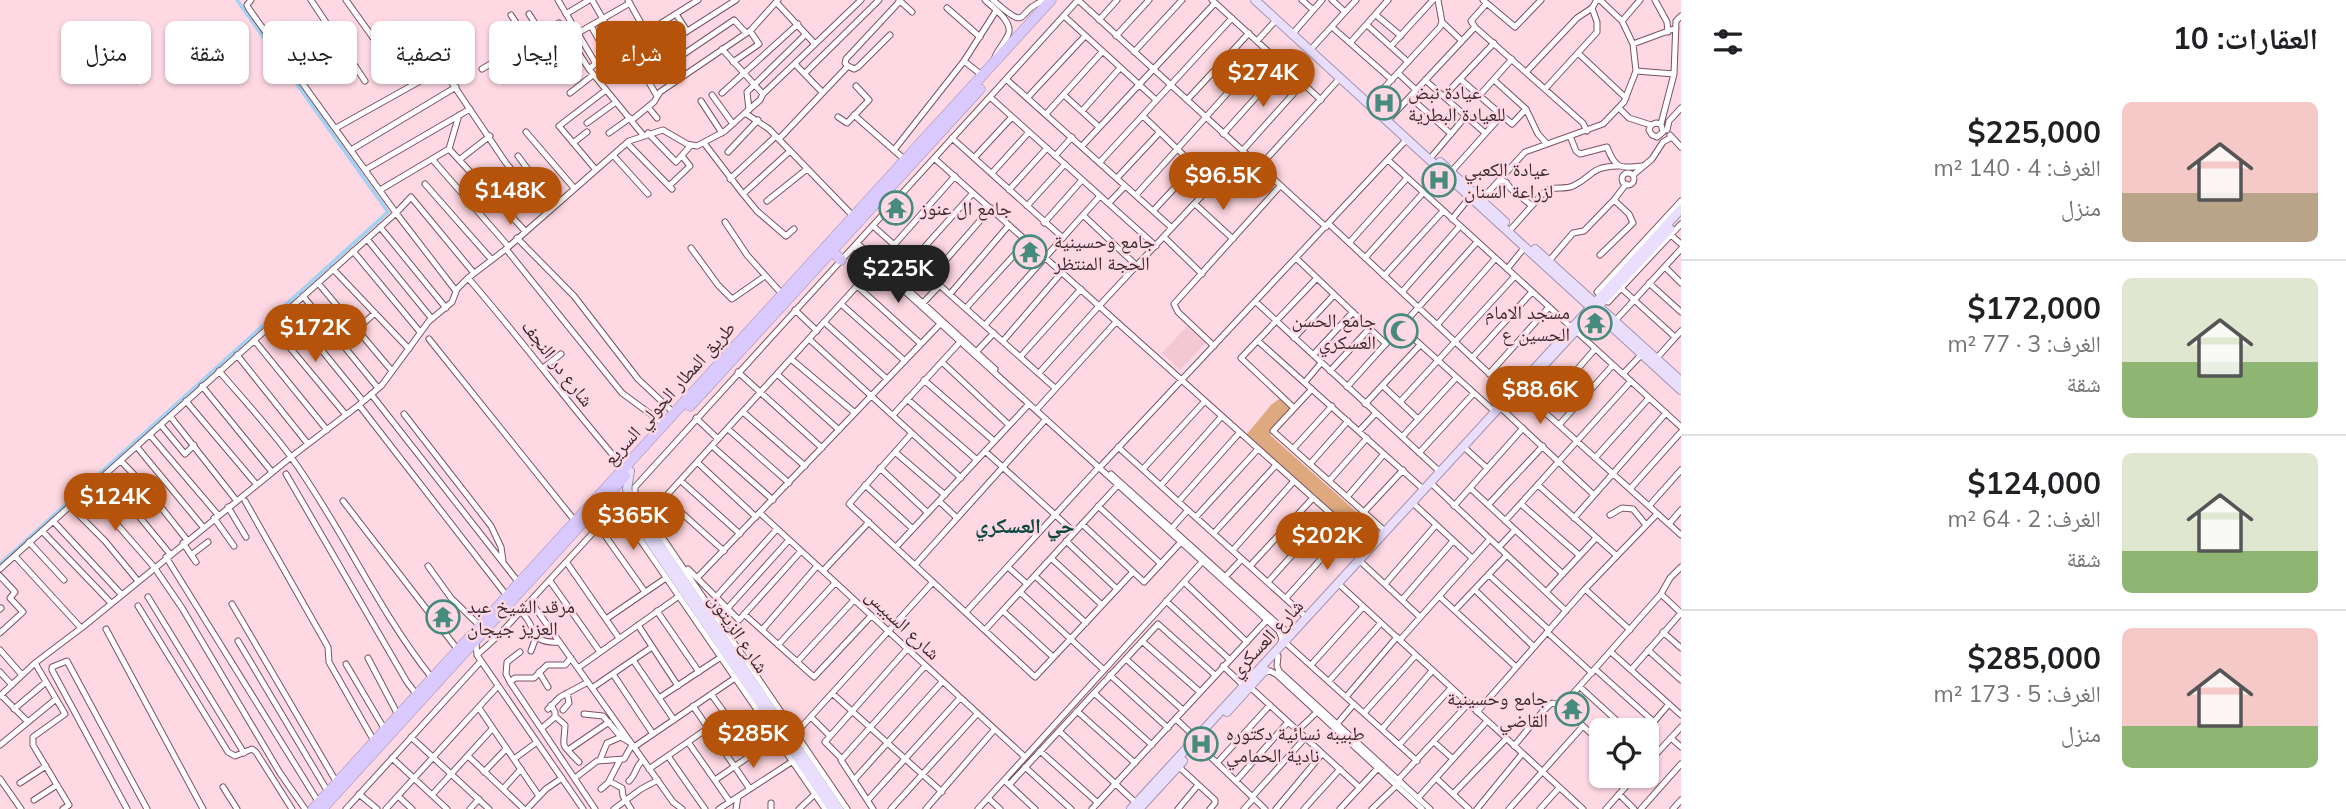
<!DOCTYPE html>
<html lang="ar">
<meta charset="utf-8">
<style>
:root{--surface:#fff;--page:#f6f6f6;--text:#202124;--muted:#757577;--line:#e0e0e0;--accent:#b45309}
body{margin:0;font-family:Mulish,"Noto Naskh Arabic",sans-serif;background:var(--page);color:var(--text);direction:rtl;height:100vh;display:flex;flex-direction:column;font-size:26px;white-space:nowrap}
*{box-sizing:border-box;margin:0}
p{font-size:23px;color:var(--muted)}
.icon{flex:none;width:38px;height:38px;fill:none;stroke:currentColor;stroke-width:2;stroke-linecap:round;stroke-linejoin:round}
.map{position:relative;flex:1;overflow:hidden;direction:ltr}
.details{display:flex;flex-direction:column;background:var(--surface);width:665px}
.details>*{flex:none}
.guide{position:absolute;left:21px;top:21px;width:665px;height:63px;direction:rtl;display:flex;gap:14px}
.controls{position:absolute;left:1589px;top:718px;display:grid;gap:14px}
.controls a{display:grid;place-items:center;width:70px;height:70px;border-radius:10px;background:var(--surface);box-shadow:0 2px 5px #0004;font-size:35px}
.price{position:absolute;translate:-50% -60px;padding:0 16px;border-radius:24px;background:var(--accent);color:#fff;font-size:23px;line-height:46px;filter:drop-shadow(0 2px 4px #0008)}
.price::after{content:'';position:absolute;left:50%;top:42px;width:21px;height:16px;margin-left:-10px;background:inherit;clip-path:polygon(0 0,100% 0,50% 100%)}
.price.selected{background:#222;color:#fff}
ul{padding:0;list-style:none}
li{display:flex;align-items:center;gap:21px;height:175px;padding:0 28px}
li+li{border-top:2px solid var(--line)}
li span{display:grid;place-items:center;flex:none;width:196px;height:140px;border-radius:10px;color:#555}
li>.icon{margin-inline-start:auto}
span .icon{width:84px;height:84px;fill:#fffc;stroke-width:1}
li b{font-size:30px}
h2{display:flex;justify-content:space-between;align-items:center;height:84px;padding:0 28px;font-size:30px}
.chip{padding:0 24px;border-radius:10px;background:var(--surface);box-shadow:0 2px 5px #0004;font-size:24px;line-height:63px}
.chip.selected{background:var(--accent);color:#fff}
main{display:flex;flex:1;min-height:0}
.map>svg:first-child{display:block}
.built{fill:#f3c8d4}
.green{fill:#dea97f}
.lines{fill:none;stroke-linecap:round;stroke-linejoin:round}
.canal{stroke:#a2d1f3;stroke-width:3.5}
.minor-casing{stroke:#7a535f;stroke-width:7}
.major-casing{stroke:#a291b4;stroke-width:10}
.highway-casing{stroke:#a291b4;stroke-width:11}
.minor{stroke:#fff;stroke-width:5}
.major{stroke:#e9dffd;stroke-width:8}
.highway{stroke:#dac9fc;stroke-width:10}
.labels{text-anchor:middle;stroke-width:5;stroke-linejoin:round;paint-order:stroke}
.poi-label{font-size:19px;fill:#3a292e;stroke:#fed8e2;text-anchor:start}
.street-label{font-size:19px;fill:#3a292e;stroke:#fed8e2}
.neighbourhood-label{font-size:21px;font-weight:bold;fill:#0b473e;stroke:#fed8e2}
</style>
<main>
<section class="details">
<h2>العقارات: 10<svg class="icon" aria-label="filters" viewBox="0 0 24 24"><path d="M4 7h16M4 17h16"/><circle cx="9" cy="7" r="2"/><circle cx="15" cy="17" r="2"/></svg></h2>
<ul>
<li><span style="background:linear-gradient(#f6c9c9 65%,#b9a48a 0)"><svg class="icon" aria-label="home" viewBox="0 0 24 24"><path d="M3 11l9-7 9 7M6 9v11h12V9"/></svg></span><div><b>$225,000</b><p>الغرف: 4 · 140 m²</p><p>منزل</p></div></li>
<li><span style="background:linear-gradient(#dfe7d0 60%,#8fb573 0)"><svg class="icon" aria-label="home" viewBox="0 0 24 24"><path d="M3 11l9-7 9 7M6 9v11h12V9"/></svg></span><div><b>$172,000</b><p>الغرف: 3 · 77 m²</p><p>شقة</p></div></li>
<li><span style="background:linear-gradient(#dfe7d0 70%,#8fb573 0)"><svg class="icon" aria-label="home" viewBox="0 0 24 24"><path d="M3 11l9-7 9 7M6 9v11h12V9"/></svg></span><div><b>$124,000</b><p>الغرف: 2 · 64 m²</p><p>شقة</p></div></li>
<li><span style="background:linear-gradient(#f6c9c9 70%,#8fb573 0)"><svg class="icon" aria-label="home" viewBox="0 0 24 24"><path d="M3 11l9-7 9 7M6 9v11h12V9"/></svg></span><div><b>$285,000</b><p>الغرف: 5 · 173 m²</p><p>منزل</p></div></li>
</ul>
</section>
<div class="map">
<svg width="1681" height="809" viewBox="0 0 1681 809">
<rect width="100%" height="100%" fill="#fed8e2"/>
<path class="built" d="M1187 326 1206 343 1180 370 1162 353Z"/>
<path class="green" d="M1279 399 1292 408 1270 435 1377 530 1368 543 1247 434 1271 405Z"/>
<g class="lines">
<path class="canal" d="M0 564 388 212 237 0"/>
<defs>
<path id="minor" d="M251 0 247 5 249 9 396 213 456 291
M311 0 365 81
M346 0 399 74
M558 0 596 64
M592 0 619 47
M628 0 646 32
M899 0 912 12
M985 0C992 7 1011 20 1009 32 1007 40 998 49 995 57
M993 0C1032 35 1014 9 1046 0
M1078 0 1326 227
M1212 0 1321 100
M1302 0 1311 8
M1332 0 1345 12
M1483 0 1515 27 1541 0
M1655 0 1667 22 1668 32
M776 2 815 44
M1486 4 1471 21 1475 27 1583 123 1587 131
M947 8 980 37
M529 14 542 34
M566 14 589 0
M676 14 687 31
M511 15 528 41
M1376 15 1401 36
M1064 16 1156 100
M1099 20 1117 0
M1622 21 1640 0
M1442 22 1462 41
M1367 25 1408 62
M591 26 607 54
M1332 27 1392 80
M648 31 658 50
M1295 31 1322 0
M578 33 630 3
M1116 36 1149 0
M1257 41 1276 20
M1350 43 1388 0
M1633 44 1676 28
M1391 46 1433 0
M1313 47 1356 0
M722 49 763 94 760 100 745 113 769 129 853 216
M1134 52 1182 0
M1578 53 1626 98
M650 55 736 0
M964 61 983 76
M733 62 759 44 750 31
M795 64 822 92
M848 66 854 69 858 67 890 35
M482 69 559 23 589 69
M1636 71 1674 74
M1526 72 1577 18 1592 8
M805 73 879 0
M1398 73 1416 90
M1006 79 1172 228
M1460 79 1512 124 1526 109 1494 80
M1425 80 1485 133
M1545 89 1597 32V22L1592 8 1597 0
M570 93 593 75
M722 93 798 24
M763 94 861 0
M712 95 733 124
M1064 95 1099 127
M657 96 647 79 734 20 746 33
M1444 96 1494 43
M1479 96 1512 59
M990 97 1156 246
M1028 97 1085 36
M1410 97 1451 134
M1187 100 1249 33
M701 101 722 133
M1372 101 1440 27 1442 22 1438 0
M648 107 657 118
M1619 108 1629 118 1651 125
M1526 109 1538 134 1547 144
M749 110 747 92 806 34
M1082 111 1120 68
M1046 114 1102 52
M854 115 904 159
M1143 116 1195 166
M838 117 847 123 869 100 856 86
M1391 117 1475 27
M632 120 654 102 660 92 751 30 778 0
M587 123 616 102
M1661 124 1656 123 1651 125 1649 130 1652 135 1657 137 1663 132 1661 124 1674 74 1676 21 1681 16
M336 128 438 71H444L506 163 547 212
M1667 130 1669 121 1681 108
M526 132 574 188
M609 133 630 118
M648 133 676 162 691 145
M1223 134 1284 66
M643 135 589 69 614 49 639 37 698 0
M1670 135 1681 147
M1570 136 1576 151 1580 154 1607 147C1615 168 1619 169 1642 166
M952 138 1063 238
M779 139 848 66 845 63 846 59 900 1
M573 143 587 132
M627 143 672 189
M704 143 743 194 757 211 786 236 794 229
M1082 146 1215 3
M449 149 525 231
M351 150 456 87
M894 150 964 61 996 11
M1243 150 1303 83
M728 152 758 120
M613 155 648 194
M1433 155 1466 116
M518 156 554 205
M1055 156 1072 137
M934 158 1369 548
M974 158 1012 117
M432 159 508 246
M459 160 490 136
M1388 160 1571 327
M1100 162 1232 18
M1260 166 1340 78
M365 170 470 109
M596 170 559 126 606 90
M1451 172 1502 115
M992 173 1029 132
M1622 179a6 6 0 1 1 12 0a6 6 0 1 1-12 0Z
M1633 175 1652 159 1663 142 1672 137
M1117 178 1159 133
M730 179 776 136
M1500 180 1506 182 1511 189 1531 205
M425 184 491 259
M669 186 690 166 682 156
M380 190 449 149 459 115
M1009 190 1047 148
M743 194 790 151
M1136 195 1266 50
M1482 199 1525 152 1603 124 1624 102 1636 71 1633 44 1622 21 1600 0
M767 201 807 169
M1109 203 1125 186
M471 204 513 171
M1195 204 1233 239
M1027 206 1065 164
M1153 211 1195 166 1205 165 1213 159 1229 170
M1083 215 1137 266
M1452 219 1470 197
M725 222 747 255 782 294
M1044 223 1082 180
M1329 224 1510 393
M873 226 1055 388
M380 227 446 308
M1512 228 1545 191C1554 186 1564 190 1573 186 1594 176 1589 167 1618 166
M1671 235 1681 244
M1164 237 1202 274
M517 238 574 296 638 379 674 413
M367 239 432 319
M857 243 995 369
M1349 243 1407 178
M894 245 955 176
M855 246 1279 631 1282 639 1280 646
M691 248 718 285 732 299 765 276
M353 251 420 332
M1600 255 1633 223 1629 214 1614 200
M1296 258 1386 344
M1365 258 1423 193
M912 261 973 193
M1549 261 1573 233 1584 231 1614 200 1626 184
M1665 267 1681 283
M333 269 409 349
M1507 269 1525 247
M1384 276 1443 211
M931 277 991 208
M468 278C522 340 570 406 624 468
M318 283 392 371
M1649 283 1681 312
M857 286 921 344
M1621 288 1675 337
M1402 292 1460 226
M1597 292 1681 201
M950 294 1009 225
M303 296 378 388
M1256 302 1439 471
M1608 302 1681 224
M923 303 940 285
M841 304 905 361
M966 308 1027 241
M289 310 363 401
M795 310 817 331
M1615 321 1681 249
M824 322 887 379
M271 325 346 415
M985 325 1100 196
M1437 325 1495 259
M1401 327 1494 411
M357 329 375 313
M1576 331 1681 427
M1294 338 1334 295
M429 339 575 521
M809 339 961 478
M254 340 327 430
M1003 341 1062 272
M1258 341 1423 489
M1214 346 1178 312 1174 304 1280 186
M977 351 994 333
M237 355 308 444
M1313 355 1353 312
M1021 356 1081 289
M1472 358 1532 292
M791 359 855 413
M1656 359 1681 331
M942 362 1009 425
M543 368 561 354
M219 371C243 399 269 427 291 457 343 529 377 609 432 678
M1330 371 1370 328
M738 372 822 448
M1039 373 1099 306 1223 173 1257 163
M777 374 839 430
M1489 374 1549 307
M1623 374 1642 354
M924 380 994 441
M1305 382 1321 363
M202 386 272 472
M1383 386 1418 419
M1347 387 1477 242
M1312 389 1273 431 1385 531
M1520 390 1681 535
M371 394 519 583
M907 399 977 460
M186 401 256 484
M1400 402 1515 276
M1365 404 1420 345
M359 405 507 596
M1038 408 1116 322
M1294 408 1241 358 1317 278
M1502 409 1594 495
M1542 410 1595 349
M743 412 805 466
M404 414 491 526 501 547 503 561
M893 415 960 342
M170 416 236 500
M696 418 718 439
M664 424 622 393 506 249 629 141 663 130 687 144 697 146 725 131 745 113
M161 425 185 454 194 445
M1559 425 1613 365
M728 429 789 483
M1359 431 1376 413
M912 433 849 504 1035 677 1133 572
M150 435 218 515
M1402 437 1456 378
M712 446 773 500
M137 447 203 527
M1118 447 1306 617
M1293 449 1332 406
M1466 449 1487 468
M985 451 1074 532
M895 452 945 495
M1419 453 1474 393
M1595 458 1649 398
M121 461 141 482 187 540
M697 462 756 517
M1310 464 1348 421
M1102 465 1407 139
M880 468 928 513
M1143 469 1205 401
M286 474 407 682 417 695
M1111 474 1282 628 1289 632 1293 631
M105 475 170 554
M681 481 740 534
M1329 481 1367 438
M865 485 913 529
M1161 485 1222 416
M1433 485 1566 611
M1538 485 1617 556
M1470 488 1563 574
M1630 489 1681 432
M88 491 154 567 182 608 280 773 305 809
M1347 497 1384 454
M665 498 724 551
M245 501 328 647 329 662 374 741
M343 501 458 650
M939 501 957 518
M1179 501 1240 432
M1521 504 1579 555
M1415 505 1472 558
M1488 505 1543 446
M70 506 105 541 138 581
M1098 506 1161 564
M1454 506 1523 428
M1649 506 1681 470
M228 507 246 537
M1364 512 1403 470
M760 513 1025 757
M1610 515 1622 508 1633 509 1646 525
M648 516 876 265
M1196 517 1258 449
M214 518 234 546
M1574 518 1666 413
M53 521 121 594
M1505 521 1631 381
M1082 524 1144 582 1181 542
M1669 524 1681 510
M599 527 645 592
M1172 528 1188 510
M42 531 111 603
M1214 533 1276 465
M1066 541 1117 589
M29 542 64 580
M183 543 196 562
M896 547 1029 404
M1499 547 1515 530
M1233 550 1294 481
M191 555 208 542
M15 556 81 628
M166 557 319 803
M1051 558 1102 605
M567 563 619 638
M1362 563 1420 617
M915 565 1046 419
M428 566 451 598 480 626
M1250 566 1313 498
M1008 567 1027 584
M0 569 396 213 411 197 473 272
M688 569 739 620 801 551
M823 571 869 522
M1489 575 1549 630
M0 576 15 592 10 598 23 612 0 633
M1035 576 1086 623
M1225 577 1242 559
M697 578 940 324
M550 581 600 652
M1184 582 1247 642
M1268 582 1330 513
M1385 584 1436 525
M1341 586 1583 809
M1585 589 1630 630
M1475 590 1534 647
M1020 592 1104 670
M1546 592 1596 538
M1661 594 1681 613
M1439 596 1516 667
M148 597 244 753
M716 597 777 529
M1286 598 1348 529
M1402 600 1453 541
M1166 601 1229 659
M531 602 673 802 682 809
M232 604 337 783
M138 606 228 752 235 756 252 749 256 752 292 809
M0 609 1 608
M1455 610 1507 555
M657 611 699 672
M1003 611 1053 657
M521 612C538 627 528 644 559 642
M966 612 1099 467
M744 614 814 677 871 616
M606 619 666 578
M718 619 789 540
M638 625 678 686
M106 629 203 809
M762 630 817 566
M985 630 1118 485
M1547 632 1592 673
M1663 632 1681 648
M1400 640 1490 539
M238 641 328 792
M1142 641 1200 692
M476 643 477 655 583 809
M778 645 835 583
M1288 645 1417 761
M0 650 22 675
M1648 650 1681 680
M531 651 536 637
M1611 652 1681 715
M477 655 498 636 613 511 619 509 825 809
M1278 656 1277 666 1279 671 1430 809
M368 658 398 715
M571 658 565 665H547L534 678H515L510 682 595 809
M1126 659 1183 710
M633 660 674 720
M797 662 854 600
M35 663 65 714 33 737V745L69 805 63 809
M346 664 385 730
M1311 665 1363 607
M1223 666 1243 685
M578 668 679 596
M1595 669 1654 722
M1631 670 1681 613
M0 672 12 685
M539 672 548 687
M1263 673 1270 671 1276 674 1422 809
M613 674 653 734
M1110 675 1168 728
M1329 681 1381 623
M510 682 506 674 507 662 520 652
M1250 687 1360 788
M1580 687 1627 730
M592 688 652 647
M1094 693 1152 745
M711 694 754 754
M833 694 942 792
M1 695 27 721
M0 696 35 663 84 626 291 457 359 405 382 385 429 321 452 302 457 289 468 278 506 249
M1346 697 1397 637
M659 698 721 657
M693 706 750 789
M1562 706 1661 594 1670 578 1681 567
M479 708 539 796
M14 709 46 682
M548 709 560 697 588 682
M563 710 569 703 567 693
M1077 711 1135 763
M1477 712 1585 589 1657 514
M1364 713 1416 655
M584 714 603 716 621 737 631 743
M555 716 565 725C564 750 559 741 579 762
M811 717 830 736
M1176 719 1196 738
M1337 724 1354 704
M542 728 555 717V712L551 705
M1382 729 1432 671
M1647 730 1669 704
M1059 731 1136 803
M1297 731 1317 712
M796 733 933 582
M411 737 489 809
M1671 738 1681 747
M688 742 730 802
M1434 742 1453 759
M1197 744 1265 809
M0 745 56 699
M1399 745 1451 688
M1514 746 1543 711 1552 703 1562 706 1601 743
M634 747 735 678
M568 750 609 722
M1040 751 1098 803
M468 756 524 809
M668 756 705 809
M392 758 447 809
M514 759 537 742
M842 759 825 742 907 649
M600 760 607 743 621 737
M1217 763 1270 705
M1647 764 1681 727
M1178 766 1215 800V803L1210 809
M1025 767 1071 809
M649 769 708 728
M484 772 506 749
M575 778 597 761 624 759 632 745
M1436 778 1469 809
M0 779 21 809
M715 780 776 738
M854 780 942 682
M1398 780 1468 704
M609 781 622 788 623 796 631 809
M629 781C636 775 636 765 643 760
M1236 781 1288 722
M1006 782 1035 809
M20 783 46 766
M1009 785 1158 624 1215 675
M223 787 237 809
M503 789 521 769
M601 789 608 783 620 760
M359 794 377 809
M1453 794 1506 739
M1619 794 1634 809
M432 795 492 729
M398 796 412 809
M1252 797 1305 738
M988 798 1000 809
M1418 798 1487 721
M34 800 57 785
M868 800 960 698
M127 809 52 670V667L67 661 147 809
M346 809 481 661
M386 809 498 686
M470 809 479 799
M527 809 546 789 562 778
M614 809 641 789 658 780
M719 809 793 761
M736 809 738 797
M771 809V803
M799 809 815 794
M847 809 641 506 635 494V487L1078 0
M873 809 841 760 925 666
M891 809 977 714
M926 809 994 730
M978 809 1202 562
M1092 809 1267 620
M1178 809 1198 785
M1244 809 1254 798
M1276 809 1322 754
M1304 809 1340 769
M1340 809 1378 768
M1372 809 1397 785
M1477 809 1522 754
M1509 809 1583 726
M1540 809 1559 788
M1606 809 1636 775
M1641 809 1681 764
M1673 809 1681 800"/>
<path id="major" d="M1255 0 1681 390
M1440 162 1505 222
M1535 249 1681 381
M1543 366 1670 229
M630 471 627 489 636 510 839 809
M603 502 616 501 627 508 832 809
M1227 712 1265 670
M1131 809 1681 209
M1139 809 1183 761"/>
<path id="highway" d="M832 251 841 260
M690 406 980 89
M313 809 1051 0
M322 809 625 476"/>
</defs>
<use href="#minor" class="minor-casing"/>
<use href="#major" class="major-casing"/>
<use href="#highway" class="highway-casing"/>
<use href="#minor" class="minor"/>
<use href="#major" class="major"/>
<use href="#highway" class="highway"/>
</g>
<defs>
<symbol id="hospital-ring" viewBox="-11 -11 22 22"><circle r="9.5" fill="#fed8e2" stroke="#478b7e" stroke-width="1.5"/><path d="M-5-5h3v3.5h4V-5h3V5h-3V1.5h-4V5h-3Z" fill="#478b7e"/></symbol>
<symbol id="temple-ring" viewBox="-11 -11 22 22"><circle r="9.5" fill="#fed8e2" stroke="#478b7e" stroke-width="1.5"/><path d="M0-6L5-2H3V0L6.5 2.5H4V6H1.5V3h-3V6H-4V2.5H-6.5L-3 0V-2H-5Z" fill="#478b7e"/></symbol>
<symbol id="mosque-ring" viewBox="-11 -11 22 22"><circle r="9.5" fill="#fed8e2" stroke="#478b7e" stroke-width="1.5"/><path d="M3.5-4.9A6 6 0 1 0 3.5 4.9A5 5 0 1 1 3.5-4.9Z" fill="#478b7e"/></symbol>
</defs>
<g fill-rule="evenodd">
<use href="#hospital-ring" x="1365" y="84" width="38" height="38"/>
<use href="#hospital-ring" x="1420" y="161" width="38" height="38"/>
<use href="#temple-ring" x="877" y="189" width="38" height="38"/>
<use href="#temple-ring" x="1011" y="233" width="38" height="38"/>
<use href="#temple-ring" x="1576" y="304" width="38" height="38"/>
<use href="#mosque-ring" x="1382" y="312" width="38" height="38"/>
<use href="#temple-ring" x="424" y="598" width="38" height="38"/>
<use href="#temple-ring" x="1553" y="690" width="38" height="38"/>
<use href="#hospital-ring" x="1182" y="725" width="38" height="38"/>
</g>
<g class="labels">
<g class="poi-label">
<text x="1408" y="99">عيادة نبض<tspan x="1408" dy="22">للعيادة البطرية</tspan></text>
<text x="1464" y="176">عيادة الكعبي<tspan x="1464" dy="22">لزراعة السنان</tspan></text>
<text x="920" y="215">جامع ال عنوز</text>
<text x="1054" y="248">جامع وحسينية<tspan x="1054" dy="22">الحجة المنتظر</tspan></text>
<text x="1570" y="319" text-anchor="end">مسجد الامام<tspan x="1570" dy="22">الحسين ع</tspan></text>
<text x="1376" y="327" text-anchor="end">جامع الحسن<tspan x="1376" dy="22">العسكري</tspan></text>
<text x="467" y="613">مرقد الشيخ عبد<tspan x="467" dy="22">العزيز جيجان</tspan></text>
<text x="1548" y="705" text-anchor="end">جامع وحسينية<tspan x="1548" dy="22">القاضي</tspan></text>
<text x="1226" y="740">طبيبه نسائية دكتوره<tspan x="1226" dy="22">نادية الحمامي</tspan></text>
</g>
<g class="street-label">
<text transform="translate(558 363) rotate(52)" y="7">شارع در النجف</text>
<text transform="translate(669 393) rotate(-48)" y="7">طريق المطار الحولي السريع</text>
<text transform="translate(903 624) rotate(43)" y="7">شارع السبيس</text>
<text transform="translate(739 633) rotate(56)" y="7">شارع الزيتون</text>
<text transform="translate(1266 638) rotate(-47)" y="7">شارع العسكري</text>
</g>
<g class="neighbourhood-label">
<text x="1025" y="533">حي العسكري</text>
</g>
</g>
</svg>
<div class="controls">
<a><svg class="icon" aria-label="locate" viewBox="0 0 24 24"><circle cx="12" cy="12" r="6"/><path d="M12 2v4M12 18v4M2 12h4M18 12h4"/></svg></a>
</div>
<b class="price" style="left:1263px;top:109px">$274K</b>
<b class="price" style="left:1223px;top:212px">$96.5K</b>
<b class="price" style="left:510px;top:227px">$148K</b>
<b class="price selected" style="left:898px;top:305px">$225K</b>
<b class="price" style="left:315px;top:364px">$172K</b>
<b class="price" style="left:1540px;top:426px">$88.6K</b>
<b class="price" style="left:115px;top:533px">$124K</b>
<b class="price" style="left:633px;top:552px">$365K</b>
<b class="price" style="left:1327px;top:572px">$202K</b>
<b class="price" style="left:753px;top:770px">$285K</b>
<div class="guide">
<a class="chip selected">شراء</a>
<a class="chip">إيجار</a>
<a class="chip">تصفية</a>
<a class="chip">جديد</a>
<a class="chip">شقة</a>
<a class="chip">منزل</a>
</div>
</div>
</main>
